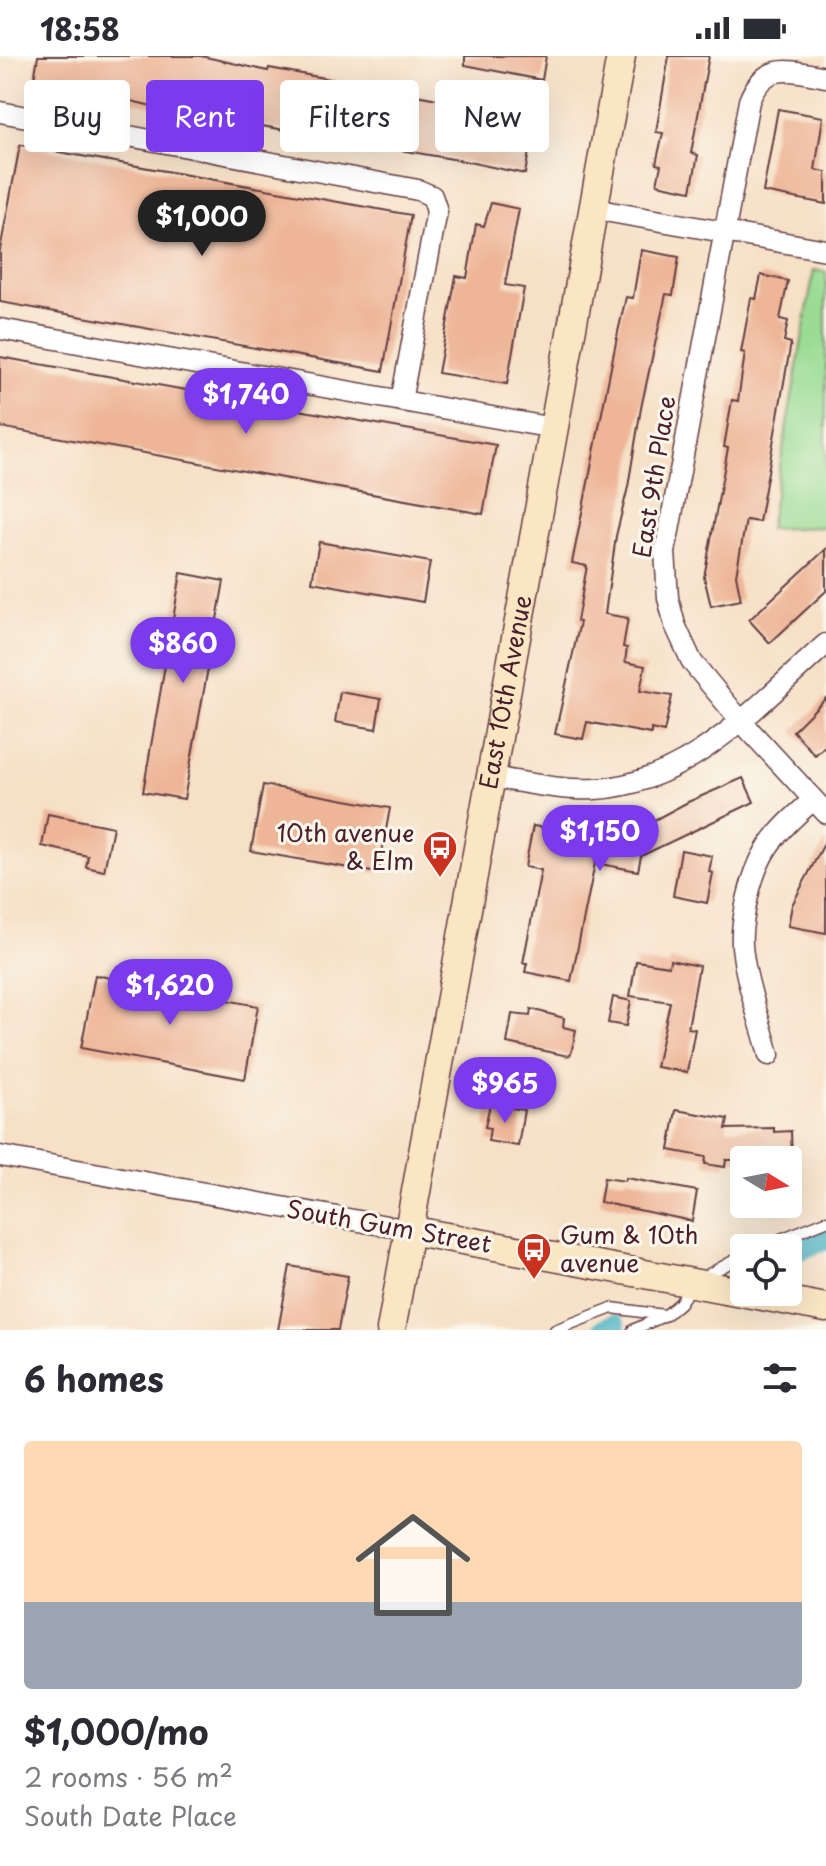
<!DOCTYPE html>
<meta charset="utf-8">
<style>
:root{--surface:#fff;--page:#f7f7f7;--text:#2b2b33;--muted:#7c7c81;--accent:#7c3aed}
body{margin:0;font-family:"Playpen Sans",sans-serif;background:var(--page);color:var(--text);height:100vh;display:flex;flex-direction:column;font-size:30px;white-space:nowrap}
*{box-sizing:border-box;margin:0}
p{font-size:26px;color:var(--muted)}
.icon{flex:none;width:44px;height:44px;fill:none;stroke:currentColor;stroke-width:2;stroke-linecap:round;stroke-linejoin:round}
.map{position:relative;height:1274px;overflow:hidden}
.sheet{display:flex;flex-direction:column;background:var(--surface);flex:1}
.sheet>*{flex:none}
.banner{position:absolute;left:24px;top:24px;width:778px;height:72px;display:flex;gap:16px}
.needle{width:52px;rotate:100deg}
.fabs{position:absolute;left:730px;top:1090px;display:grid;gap:16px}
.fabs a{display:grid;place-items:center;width:72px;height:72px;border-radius:8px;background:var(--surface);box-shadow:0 8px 32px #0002;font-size:40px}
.price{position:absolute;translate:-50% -68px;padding:0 18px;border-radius:28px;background:var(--accent);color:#fff;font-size:26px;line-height:52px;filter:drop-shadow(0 2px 4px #0008)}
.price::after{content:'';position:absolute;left:50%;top:48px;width:24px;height:18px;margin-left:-12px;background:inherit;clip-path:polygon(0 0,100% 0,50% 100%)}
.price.current{background:#222;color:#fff}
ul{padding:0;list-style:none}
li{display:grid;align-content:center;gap:16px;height:424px;padding:0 24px}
li span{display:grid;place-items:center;height:248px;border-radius:8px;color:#555}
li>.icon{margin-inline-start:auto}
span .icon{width:144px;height:144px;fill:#fffc;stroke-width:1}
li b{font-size:34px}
h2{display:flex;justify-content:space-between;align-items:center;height:96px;padding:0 24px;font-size:34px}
.tag{padding:0 28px;border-radius:8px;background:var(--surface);box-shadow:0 8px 32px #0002;font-size:28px;line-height:72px}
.tag.current{background:var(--accent);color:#fff}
.status{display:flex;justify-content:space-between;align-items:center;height:56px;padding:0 40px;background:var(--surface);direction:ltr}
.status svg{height:22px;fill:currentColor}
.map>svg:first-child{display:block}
.green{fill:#9adc94;stroke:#727e60;stroke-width:2}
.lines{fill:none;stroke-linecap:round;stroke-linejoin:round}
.canal{stroke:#41adc0;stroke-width:24}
.building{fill:#eeb597}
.lane-casing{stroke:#643c42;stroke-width:13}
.street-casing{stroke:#643c42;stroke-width:23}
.secondary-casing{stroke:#643c42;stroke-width:31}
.lane{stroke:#fff;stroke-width:10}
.street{stroke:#fff;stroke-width:20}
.secondary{stroke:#fbe6c4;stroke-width:28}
.labels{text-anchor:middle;stroke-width:6;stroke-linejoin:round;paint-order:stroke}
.street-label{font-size:24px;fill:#4a1f2b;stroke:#fbf7ec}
.poi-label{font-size:24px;fill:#4a1f2b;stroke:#fbf7ec;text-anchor:end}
</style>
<div class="status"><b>18:58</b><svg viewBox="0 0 49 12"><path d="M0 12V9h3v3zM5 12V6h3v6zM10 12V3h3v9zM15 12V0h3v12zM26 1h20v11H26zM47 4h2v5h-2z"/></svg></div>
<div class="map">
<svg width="826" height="1274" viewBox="0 0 826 1274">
<rect width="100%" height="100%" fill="#fbf7ec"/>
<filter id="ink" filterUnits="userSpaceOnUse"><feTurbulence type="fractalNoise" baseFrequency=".0125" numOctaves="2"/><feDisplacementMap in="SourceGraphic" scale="16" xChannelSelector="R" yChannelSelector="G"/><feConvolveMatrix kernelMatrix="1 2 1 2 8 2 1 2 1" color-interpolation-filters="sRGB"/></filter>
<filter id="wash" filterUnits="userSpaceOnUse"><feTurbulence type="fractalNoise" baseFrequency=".006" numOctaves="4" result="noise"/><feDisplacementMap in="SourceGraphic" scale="32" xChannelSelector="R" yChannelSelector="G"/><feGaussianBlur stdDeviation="1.8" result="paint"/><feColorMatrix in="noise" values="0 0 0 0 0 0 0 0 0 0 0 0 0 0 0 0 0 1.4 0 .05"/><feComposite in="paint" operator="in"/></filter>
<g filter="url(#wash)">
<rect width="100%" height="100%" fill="#f6e0c6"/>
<path class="green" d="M814 214 826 216V471L769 473Z"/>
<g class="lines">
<path class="canal" d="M790 1196 826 1182
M605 1274 614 1270"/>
</g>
<g id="blocks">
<path class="building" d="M38 0H201L268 15 269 12 535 61 525 118 464 105 169 54 97 37 67 32 66 36 33 30Z
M465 0H546L542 24 465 9Z
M669 0H709L691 97 698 99 691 135 657 128 661 109 656 108 663 77 656 76Z
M778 53 823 61 815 114 826 116V148L763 136Z
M20 89 411 159 383 315 0 246V194Z
M491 147 519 153 505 229 524 232 507 328 438 317 456 220 467 222 476 168 484 170Z
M641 194 679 201 673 239 666 238 641 352 628 431 616 480 605 558 628 562 623 591 627 592 625 606 645 610 640 635 672 640 664 676 651 673V678L587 666 583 683 555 678 580 566 577 565 587 510 572 507 618 276 626 241 633 242Z
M761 219 788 225 780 263 788 265 784 285 791 287 759 466 746 464 736 519 741 544 711 550 704 521 728 392 724 391 732 344 738 345 745 297 741 296 751 242 756 243Z
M0 301 496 389 483 458 0 371Z
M319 486 430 506 423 546 312 526Z
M826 493V535L770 587 749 564Z
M181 517 224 525 184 743 143 736Z
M340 636 381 643 376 673 335 666Z
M826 642V689L815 699 793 675Z
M743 722 754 746 641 800 638 815 595 807 571 925 525 916 527 907H523L541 814 525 811 533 770 599 781 600 778 616 781 617 776 627 778 628 776 644 779 645 769 688 746Z
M263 729 390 752 378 817 251 795Z
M48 758 113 771 104 815 86 811 88 800 42 790Z
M826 784V877L788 870 792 849Z
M681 794 712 800 709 816 713 817 707 847 673 840Z
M670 904 699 910 688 972 695 973 687 1016 656 1011 670 946 630 940 636 905 669 910Z
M95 919 258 950 245 1023 81 992Z
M613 941 631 945 626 970 608 967Z
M531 953 564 962 563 971 576 974 571 998 568 1000 507 987 512 958 530 960Z
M490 1048 524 1054 518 1090 488 1085 490 1072 485 1071Z
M676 1054 728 1063 726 1073 774 1072V1076L791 1075 792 1104H726L725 1111 705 1108 706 1101 669 1094Z
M604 1122 625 1125 626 1122 697 1135 692 1165 600 1146Z
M290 1210 348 1220 338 1274H278Z"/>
</g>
</g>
<g filter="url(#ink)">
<use href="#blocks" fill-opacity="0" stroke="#643c42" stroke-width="2"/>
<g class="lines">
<defs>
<path id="lane" d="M758 1192 826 1165
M555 1274 612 1252 664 1259
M633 1274 666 1259 680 1247 693 1227 744 1199"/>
<path id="street" d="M826 21C791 15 765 4 749 45L665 496 668 542 675 569 692 606 740 664 826 757
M0 56 418 134 432 140 437 155 401 345
M593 153 826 194
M0 273 553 372
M491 721C524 726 561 735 595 733 690 728 759 647 826 588
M769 999C761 966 747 932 743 898 740 882 743 865 746 849 757 796 773 779 813 744
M0 1100 409 1174"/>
<g id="secondary">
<path d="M409 1174 826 1252"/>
<path id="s1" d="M391 1274 621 0"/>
</g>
</defs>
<use href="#lane" class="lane-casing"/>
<use href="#street" class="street-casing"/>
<use href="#secondary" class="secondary-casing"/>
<use href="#lane" class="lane"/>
<use href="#street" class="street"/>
<use href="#secondary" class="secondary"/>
</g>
</g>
<defs>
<symbol id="bus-pin" viewBox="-11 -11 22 30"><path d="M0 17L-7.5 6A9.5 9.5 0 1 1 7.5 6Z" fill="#c8321e" stroke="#fbf7ec"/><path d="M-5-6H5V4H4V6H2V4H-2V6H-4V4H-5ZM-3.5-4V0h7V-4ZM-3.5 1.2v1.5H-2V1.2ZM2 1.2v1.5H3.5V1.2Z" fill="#fff"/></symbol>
</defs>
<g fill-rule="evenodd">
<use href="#bus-pin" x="420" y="772" width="40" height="54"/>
<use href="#bus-pin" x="514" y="1174" width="40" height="54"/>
</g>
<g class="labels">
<g class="street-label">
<text transform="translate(655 421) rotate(-81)" y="8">East 9th Place</text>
<text dy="8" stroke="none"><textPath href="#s1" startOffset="648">East 10th Avenue</textPath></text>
<text transform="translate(389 1171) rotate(10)" y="8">South Gum Street</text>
</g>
<g class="poi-label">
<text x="414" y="786">10th avenue<tspan x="414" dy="28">&amp; Elm</tspan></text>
<text x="560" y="1188" text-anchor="start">Gum &amp; 10th<tspan x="560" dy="28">avenue</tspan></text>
</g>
</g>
</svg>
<div class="fabs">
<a><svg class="needle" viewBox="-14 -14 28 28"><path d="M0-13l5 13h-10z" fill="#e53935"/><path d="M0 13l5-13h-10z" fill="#7c7c81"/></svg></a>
<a><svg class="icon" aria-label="locate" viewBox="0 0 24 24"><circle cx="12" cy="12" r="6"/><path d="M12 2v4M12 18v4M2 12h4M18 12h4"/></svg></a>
</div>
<b class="price current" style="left:202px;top:202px">$1,000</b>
<b class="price" style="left:246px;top:380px">$1,740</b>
<b class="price" style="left:183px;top:629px">$860</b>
<b class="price" style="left:600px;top:817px">$1,150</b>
<b class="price" style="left:170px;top:971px">$1,620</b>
<b class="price" style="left:505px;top:1069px">$965</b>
<div class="banner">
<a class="tag">Buy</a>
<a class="tag current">Rent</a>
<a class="tag">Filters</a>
<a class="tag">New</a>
</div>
</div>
<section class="sheet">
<h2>6 homes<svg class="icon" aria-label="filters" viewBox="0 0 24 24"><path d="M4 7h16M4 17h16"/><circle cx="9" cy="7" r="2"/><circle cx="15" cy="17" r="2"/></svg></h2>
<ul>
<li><span style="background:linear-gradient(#ffd9b3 65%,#9aa5b1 0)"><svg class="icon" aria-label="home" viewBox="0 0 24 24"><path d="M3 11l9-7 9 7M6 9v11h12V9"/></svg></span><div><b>$1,000/mo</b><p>2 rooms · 56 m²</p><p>South Date Place</p></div></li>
</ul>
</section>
